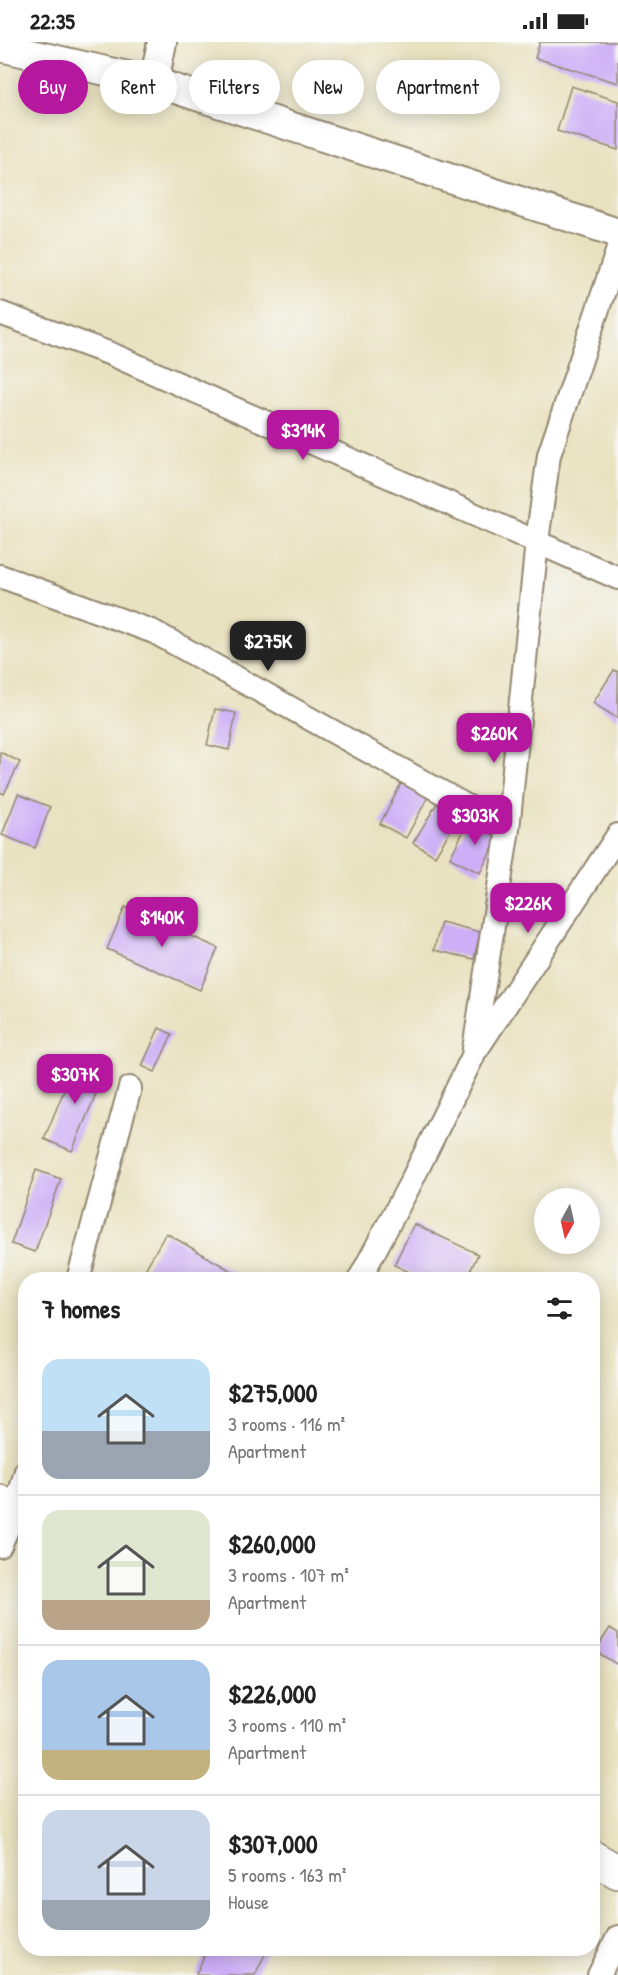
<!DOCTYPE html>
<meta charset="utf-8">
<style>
:root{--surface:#fff;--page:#f2f2f2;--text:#222;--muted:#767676;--line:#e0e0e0;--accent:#b5179e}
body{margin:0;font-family:"Patrick Hand",sans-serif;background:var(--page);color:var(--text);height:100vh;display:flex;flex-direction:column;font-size:22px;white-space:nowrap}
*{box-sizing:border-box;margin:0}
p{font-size:20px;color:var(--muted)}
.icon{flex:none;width:33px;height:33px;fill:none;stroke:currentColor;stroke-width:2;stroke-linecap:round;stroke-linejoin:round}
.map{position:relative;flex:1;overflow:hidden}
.side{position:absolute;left:18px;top:1230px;width:582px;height:684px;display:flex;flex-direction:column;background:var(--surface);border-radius:24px;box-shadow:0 3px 15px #0003}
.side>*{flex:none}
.hud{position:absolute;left:18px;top:18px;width:582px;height:54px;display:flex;gap:12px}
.needle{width:39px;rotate:188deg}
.controls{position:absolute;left:534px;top:1146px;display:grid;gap:12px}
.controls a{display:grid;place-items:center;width:66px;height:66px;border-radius:50%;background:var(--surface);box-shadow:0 3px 15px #0003;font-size:30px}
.price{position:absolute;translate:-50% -51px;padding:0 14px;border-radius:12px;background:var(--accent);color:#fff;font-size:20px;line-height:39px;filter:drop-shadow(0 2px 3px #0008)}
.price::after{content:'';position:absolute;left:50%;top:36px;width:18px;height:14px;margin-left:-9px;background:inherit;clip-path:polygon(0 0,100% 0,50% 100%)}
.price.current{background:#222;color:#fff}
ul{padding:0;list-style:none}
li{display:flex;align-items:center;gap:18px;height:150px;padding:0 24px}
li+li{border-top:2px solid var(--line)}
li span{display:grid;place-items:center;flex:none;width:168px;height:120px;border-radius:18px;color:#555}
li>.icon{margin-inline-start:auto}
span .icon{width:72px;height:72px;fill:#fffc;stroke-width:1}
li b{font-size:26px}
h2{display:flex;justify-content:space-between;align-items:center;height:72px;padding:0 24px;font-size:26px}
.tag{padding:0 21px;border-radius:27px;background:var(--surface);box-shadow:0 3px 15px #0003;font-size:21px;line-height:54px}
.tag.current{background:var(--accent);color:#fff}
.status{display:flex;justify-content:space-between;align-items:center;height:42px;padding:0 30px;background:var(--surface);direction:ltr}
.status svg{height:16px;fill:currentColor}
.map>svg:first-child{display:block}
.building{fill:#cdaef7}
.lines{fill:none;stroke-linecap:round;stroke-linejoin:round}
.minor-casing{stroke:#92866f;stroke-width:26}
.tertiary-casing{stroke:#92866f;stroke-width:32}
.primary-casing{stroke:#92866f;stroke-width:36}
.minor{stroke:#fff;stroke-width:22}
.tertiary{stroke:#fff;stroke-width:28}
.primary{stroke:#fff;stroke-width:33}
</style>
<div class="status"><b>22:35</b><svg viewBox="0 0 49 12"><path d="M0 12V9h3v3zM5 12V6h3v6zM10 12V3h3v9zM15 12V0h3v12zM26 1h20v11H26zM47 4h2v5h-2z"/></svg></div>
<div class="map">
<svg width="618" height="1933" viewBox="0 0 618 1933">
<rect width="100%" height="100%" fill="#f6f6f2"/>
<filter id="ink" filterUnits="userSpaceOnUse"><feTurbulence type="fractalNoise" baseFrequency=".0167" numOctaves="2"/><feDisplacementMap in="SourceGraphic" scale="12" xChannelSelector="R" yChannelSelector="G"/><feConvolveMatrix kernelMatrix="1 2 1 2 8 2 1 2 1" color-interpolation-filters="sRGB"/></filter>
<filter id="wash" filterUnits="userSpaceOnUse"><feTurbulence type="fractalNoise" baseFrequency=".008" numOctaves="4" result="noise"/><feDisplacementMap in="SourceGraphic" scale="24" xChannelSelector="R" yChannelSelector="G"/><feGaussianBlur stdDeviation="1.35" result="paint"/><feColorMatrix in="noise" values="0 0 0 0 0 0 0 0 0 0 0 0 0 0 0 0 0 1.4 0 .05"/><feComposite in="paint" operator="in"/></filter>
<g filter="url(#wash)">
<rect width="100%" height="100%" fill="#e9e2c0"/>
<g id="blocks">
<path class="building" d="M540 0H618V41L535 16Z
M571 44 618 59V108L557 89Z
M614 628 618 630V677L593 661Z
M215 667 236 671 229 708 207 703Z
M0 710 20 720 4 752 0 750Z
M403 738 430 751 406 796 380 782Z
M18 752 50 765 35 806 2 793Z
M439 758 461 771 435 814 413 801Z
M469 778 499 792 480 831 450 816Z
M125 865 218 906 200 948 107 907Z
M441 880 480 890 474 917 434 908Z
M159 986 172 992 155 1030 142 1024Z
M77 1017 106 1028 72 1109 44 1097Z
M36 1128 61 1137 35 1210 11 1202Z
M414 1182 478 1212 466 1238H426L394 1223Z
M166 1191 247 1238H150L142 1233Z
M610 1586 618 1591V1623L595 1609Z
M208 1906H268L255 1933H198L196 1932Z"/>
</g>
</g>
<g filter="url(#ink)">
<use href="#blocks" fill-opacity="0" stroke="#92866f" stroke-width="1.5"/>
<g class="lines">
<defs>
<path id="minor" d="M0 271 111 312 618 536
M0 534 154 590 508 787
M477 1007 618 793
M78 1238 130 1046
M359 1238 410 1142 473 1014 508 787 537 499 549 413 618 207
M0 1504 15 1469 26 1429
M599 1933 618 1895"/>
<path id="tertiary" d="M0 5 154 40 618 191
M154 40 162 0"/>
<path id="primary" d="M0 1460 26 1476
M592 1815 618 1830"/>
</defs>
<use href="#minor" class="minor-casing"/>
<use href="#tertiary" class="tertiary-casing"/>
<use href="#primary" class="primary-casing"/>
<use href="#minor" class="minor"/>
<use href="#tertiary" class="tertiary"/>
<use href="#primary" class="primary"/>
</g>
</g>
</svg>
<div class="controls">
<a><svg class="needle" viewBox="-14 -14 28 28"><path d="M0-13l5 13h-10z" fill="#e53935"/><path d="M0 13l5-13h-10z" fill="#767676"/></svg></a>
</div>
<b class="price" style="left:303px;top:419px">$314K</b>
<b class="price current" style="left:268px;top:630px">$275K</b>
<b class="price" style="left:494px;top:722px">$260K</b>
<b class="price" style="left:475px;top:804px">$303K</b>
<b class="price" style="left:528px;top:892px">$226K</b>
<b class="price" style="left:162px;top:906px">$140K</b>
<b class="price" style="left:75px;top:1063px">$307K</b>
<div class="hud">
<a class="tag current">Buy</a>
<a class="tag">Rent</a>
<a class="tag">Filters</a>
<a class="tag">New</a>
<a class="tag">Apartment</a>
</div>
<section class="side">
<h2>7 homes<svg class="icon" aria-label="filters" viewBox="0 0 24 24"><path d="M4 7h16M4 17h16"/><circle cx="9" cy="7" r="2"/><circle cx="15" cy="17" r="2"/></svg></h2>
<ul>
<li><span style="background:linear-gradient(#bfe0f5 60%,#9aa5b1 0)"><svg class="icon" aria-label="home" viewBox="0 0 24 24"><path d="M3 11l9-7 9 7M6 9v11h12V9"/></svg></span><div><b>$275,000</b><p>3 rooms · 116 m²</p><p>Apartment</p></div></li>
<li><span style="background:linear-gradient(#dfe7d0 75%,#b9a48a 0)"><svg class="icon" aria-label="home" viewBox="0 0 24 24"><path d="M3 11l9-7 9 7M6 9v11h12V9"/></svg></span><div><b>$260,000</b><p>3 rooms · 107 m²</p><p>Apartment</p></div></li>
<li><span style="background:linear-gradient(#a9c7e8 75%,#c2b280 0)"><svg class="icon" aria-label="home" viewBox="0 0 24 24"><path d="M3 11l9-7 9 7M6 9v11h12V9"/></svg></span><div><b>$226,000</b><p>3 rooms · 110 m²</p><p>Apartment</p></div></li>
<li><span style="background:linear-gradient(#c9d6e8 75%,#9aa5b1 0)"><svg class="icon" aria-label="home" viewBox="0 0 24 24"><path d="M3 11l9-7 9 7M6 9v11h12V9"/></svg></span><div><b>$307,000</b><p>5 rooms · 163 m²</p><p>House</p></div></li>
</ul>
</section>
</div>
